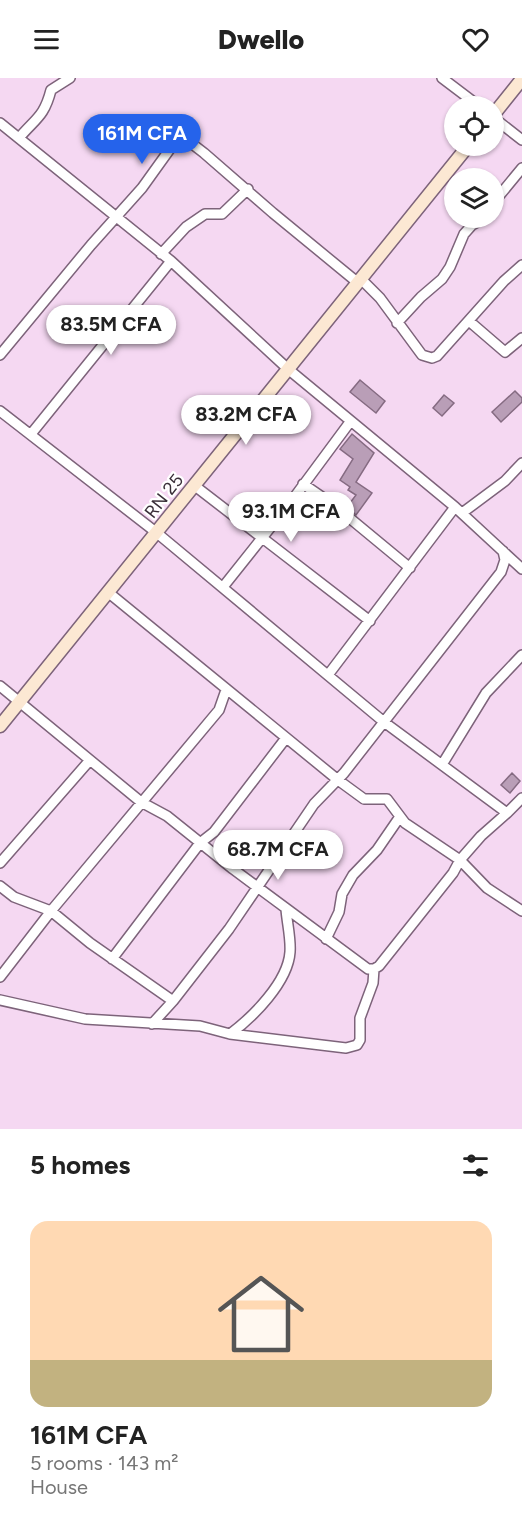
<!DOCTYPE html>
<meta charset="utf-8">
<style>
:root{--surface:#fff;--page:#f2f2f2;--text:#222;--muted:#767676;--accent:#2563eb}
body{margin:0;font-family:Figtree,sans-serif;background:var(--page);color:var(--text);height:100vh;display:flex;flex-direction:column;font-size:22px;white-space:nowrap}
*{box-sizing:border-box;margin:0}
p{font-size:20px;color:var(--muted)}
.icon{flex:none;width:33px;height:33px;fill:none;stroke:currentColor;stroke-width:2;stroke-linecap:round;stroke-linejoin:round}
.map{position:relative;height:1051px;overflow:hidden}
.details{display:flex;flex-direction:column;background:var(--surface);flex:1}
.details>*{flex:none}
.tools{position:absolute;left:444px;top:18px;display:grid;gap:12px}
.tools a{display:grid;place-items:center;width:60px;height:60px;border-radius:50%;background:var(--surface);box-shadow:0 2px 4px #0004;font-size:30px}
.price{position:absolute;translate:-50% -51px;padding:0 14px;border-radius:21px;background:#fff;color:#222;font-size:20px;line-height:39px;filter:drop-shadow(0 2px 3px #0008)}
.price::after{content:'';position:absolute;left:50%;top:36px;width:18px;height:14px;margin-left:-9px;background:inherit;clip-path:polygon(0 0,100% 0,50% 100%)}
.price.selected{background:var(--accent);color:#fff}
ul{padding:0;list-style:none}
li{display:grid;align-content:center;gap:12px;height:318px;padding:0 30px}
li span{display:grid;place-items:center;height:186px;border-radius:18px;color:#555}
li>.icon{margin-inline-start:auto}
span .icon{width:108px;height:108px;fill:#fffc;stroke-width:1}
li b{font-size:26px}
h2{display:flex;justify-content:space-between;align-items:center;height:72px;padding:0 30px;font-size:26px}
header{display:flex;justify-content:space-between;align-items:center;height:78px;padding:0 30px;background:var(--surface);font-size:27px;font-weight:800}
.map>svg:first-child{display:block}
.building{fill:#b99eb7;stroke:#856b82;stroke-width:1.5}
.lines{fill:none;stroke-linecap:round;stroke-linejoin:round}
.street-casing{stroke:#7d637a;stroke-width:12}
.secondary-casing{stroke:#7d637a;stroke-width:15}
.street{stroke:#fff;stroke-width:9}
.secondary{stroke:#fce8d3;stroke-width:12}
.labels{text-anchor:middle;stroke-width:4.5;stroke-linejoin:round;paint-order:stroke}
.street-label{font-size:18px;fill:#3a2f39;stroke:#fff}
</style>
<header><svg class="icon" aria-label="menu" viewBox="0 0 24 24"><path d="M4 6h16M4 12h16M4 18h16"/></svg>Dwello<svg class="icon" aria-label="heart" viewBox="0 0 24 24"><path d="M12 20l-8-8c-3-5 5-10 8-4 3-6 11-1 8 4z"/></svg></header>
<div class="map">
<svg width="522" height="1051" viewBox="0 0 522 1051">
<rect width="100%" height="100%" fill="#f5d8f2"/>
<path class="building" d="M360 302 385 323 376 335 350 314Z
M515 313 522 320V324L501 344 492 334Z
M444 317 454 325 442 338 433 330Z
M352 356 374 375 356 404 372 415 356 437 347 429 356 417 348 412 350 409 340 402 353 381 340 371Z
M512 695 520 703 510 715 501 707Z"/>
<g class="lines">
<defs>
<path id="street" d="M442 0 479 28
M494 40 522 62
M0 45 171 183 288 291 455 429 522 491
M19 60C36 40 44 39 51 12L70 0
M494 124 522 90
M161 176 186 149 205 136H222L248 111
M360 200 380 220 422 277 432 280 437 278 504 203 522 187
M469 243 505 274 522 260
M397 245 421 219 442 201 450 189 464 156 472 147 485 140
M0 277 91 167 142 110 175 64 191 65 204 75 273 135 357 204
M0 333 157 455 384 644 507 735 522 720
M31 356 171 183
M303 406 335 428 410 490
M195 408 370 543
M462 435 505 403 522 385
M223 509 293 421 350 344
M109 515 338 702 364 721H387L405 745 460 782 487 810 522 833
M328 597 455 429
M0 608 141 724 167 738 233 791 368 891H374L379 888 453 795 460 782 481 758 507 735
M443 685 486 615 522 577
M0 785 90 682
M0 808 14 819 51 833 90 865 173 923
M326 861 339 834 342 816 353 797 377 772 399 740
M112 881 200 765 214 754 286 660
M0 899 51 833 219 632 226 612
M0 922 85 941 200 948 230 956 346 970 357 967 360 962V940L373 905 374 891
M152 946 173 923 229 851 314 726 344 695 501 494 505 482 503 473
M230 956C253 939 288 904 290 874 291 860 287 845 286 831"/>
<path id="secondary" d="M494 36 522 1
M0 648 468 68"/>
</defs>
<use href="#street" class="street-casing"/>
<use href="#secondary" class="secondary-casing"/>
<use href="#street" class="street"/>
<use href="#secondary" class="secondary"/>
</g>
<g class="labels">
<g class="street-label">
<text transform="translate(164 418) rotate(-52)" y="6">RN 25</text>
</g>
</g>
</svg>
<div class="tools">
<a><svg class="icon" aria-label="locate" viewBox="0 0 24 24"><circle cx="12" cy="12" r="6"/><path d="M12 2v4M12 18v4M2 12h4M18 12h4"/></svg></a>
<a><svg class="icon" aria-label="layers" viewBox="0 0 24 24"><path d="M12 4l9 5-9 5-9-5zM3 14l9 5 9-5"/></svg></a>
</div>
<b class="price selected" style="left:142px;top:87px">161M CFA</b>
<b class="price" style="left:111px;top:278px">83.5M CFA</b>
<b class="price" style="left:246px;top:368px">83.2M CFA</b>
<b class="price" style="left:291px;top:465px">93.1M CFA</b>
<b class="price" style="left:278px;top:803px">68.7M CFA</b>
</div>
<section class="details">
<h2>5 homes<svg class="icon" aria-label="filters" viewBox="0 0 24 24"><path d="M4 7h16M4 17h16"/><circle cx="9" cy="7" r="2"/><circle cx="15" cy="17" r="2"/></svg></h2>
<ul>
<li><span style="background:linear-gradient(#ffd9b3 75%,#c2b280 0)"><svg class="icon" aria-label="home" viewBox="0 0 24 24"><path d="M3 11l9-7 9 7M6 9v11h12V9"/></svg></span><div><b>161M CFA</b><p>5 rooms · 143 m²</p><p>House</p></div></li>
</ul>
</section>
